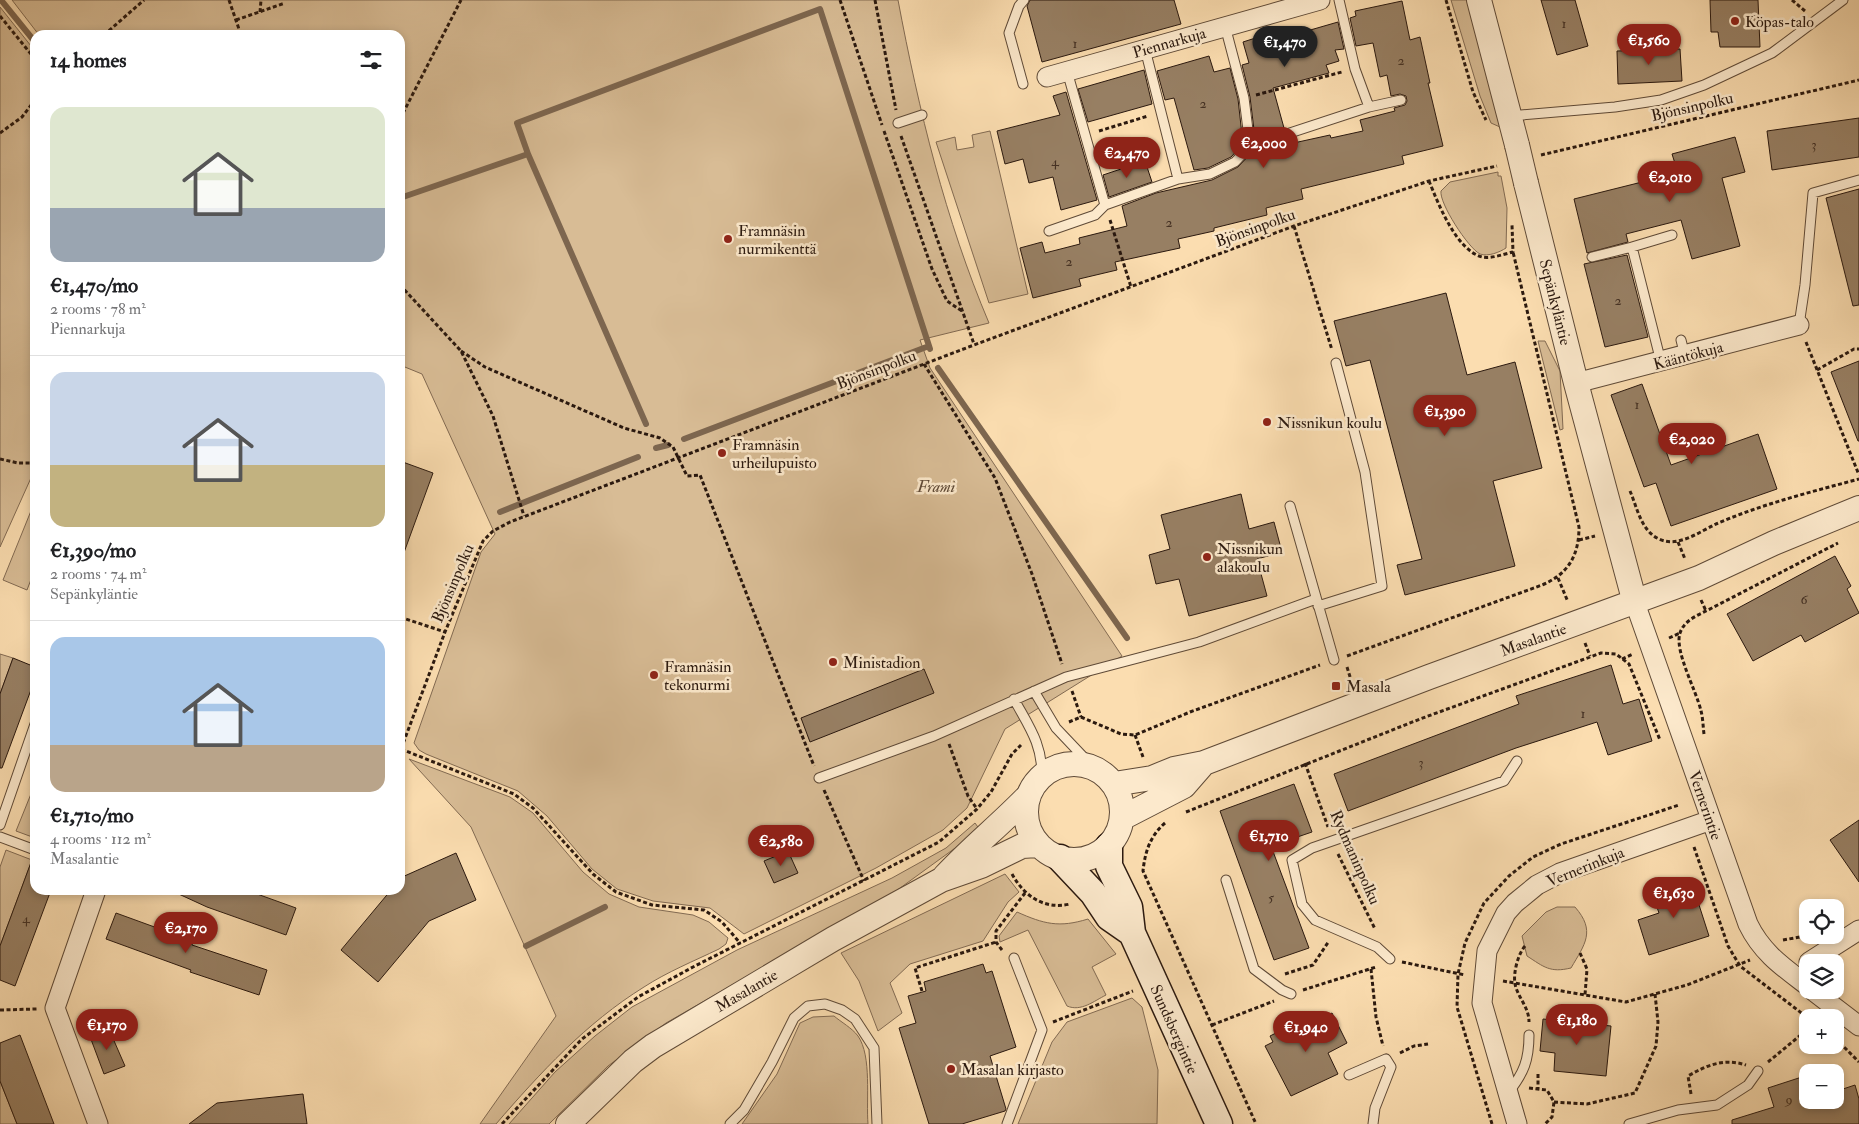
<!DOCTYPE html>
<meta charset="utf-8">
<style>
:root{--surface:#fff;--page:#f6f6f6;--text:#202124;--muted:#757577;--line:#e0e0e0;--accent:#8f2418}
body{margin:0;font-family:"IM FELL Double Pica",serif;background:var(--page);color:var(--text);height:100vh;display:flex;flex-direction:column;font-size:19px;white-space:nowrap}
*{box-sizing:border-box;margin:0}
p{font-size:16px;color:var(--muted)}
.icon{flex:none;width:28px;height:28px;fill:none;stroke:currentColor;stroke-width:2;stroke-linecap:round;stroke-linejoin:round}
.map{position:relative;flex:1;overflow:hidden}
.side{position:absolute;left:30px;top:30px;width:375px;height:865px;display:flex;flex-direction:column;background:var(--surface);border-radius:15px;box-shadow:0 2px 8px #0003}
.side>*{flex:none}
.tools{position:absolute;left:1799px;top:899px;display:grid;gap:10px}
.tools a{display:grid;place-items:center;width:45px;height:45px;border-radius:10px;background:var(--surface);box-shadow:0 2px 8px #0003;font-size:25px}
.price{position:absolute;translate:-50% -42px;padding:0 11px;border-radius:18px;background:var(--accent);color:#fff;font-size:16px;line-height:32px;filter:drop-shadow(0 1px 2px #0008)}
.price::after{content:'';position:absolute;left:50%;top:30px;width:15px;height:11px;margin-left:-8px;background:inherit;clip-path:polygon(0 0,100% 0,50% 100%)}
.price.active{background:#222;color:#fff}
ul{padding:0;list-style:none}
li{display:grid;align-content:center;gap:10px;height:265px;padding:0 20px}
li+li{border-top:1px solid var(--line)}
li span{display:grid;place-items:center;height:155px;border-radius:15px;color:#555}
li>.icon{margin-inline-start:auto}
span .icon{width:90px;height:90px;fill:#fffc;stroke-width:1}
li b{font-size:21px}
h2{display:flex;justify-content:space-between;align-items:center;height:60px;padding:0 20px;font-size:21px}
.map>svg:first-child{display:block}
.green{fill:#d8bc95;stroke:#826a52}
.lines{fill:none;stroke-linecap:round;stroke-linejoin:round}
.stream{stroke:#7d664f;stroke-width:6}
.building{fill:#977f63;stroke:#2b190f}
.service-casing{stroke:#5f4a37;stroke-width:11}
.minor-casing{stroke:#5f4a37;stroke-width:21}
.tertiary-casing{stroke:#5f4a37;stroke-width:26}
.secondary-casing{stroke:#2b190f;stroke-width:29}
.path{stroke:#2b190f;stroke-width:3;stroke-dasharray:4 2.5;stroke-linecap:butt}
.service{stroke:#fce9cc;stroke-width:9}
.minor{stroke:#fce9cc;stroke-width:19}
.tertiary{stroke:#fce9cc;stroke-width:24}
.secondary{stroke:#fce9cc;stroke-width:26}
.tertiary-bridge-casing{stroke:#5f4a37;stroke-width:26;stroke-linecap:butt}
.tertiary-bridge{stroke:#fce9cc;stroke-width:24}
.poi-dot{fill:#8f2418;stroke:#fce9cc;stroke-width:2}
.labels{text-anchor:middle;stroke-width:5;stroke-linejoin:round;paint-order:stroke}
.number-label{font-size:14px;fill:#463224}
.poi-label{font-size:16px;fill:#2b190f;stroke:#fce9cc;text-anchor:start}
.street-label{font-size:16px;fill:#2b190f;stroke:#fce9cc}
.park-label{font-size:16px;font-style:italic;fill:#5f4a37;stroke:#fce9cc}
</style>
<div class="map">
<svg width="1859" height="1124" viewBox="0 0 1859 1124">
<rect width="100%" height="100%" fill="#fbddb0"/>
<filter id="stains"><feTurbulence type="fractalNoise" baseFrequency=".004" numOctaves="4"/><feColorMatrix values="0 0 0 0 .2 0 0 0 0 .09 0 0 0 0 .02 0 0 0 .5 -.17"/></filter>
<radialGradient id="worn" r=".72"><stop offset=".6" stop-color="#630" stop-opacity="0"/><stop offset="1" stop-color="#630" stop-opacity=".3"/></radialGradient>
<path class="green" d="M12 0H898C919 111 945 219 989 323L920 340 930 368 1122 656 1005 729 967 808 943 830 876 868 744 934 710 908 653 901 617 889 592 869 547 816 518 791 426 754 419 750 414 743 481 552 495 534 422 374 400 365V35H39Z
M1451 0H1468L1500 127 1491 123 1480 96Z
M0 7 35 51V469L0 547Z
M990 131 1028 294 989 303 936 142 955 137 957 150 974 147 972 135Z
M1498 172V176H1501L1507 208 1506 248C1500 252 1488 257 1480 254 1468 248 1439 203 1441 191L1450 182Z
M1538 341H1545L1560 371 1563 429 1560 430Z
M35 501V569L27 590 3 580Z
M0 654 13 658 0 694Z
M409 759 510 797 533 813 583 872 609 894 639 907 693 915 709 922 728 938 726 944 719 949C694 961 667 972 644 987 586 1023 540 1073 496 1124H480L556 1016 471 827Z
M35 784V838L16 831Z
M975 823 980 830 896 891 666 1023 608 1066 549 1124H509L555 1072 595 1036 632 1007 737 950 892 878 946 848Z
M6 850 32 860 0 946V867Z
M1005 874 1019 892 1008 902 983 941 910 964 890 983 902 1013 878 1031 859 981 841 953Z
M1557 907H1575C1596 931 1585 944 1571 968 1550 973 1544 967 1527 956L1522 936 1546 912Z
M1017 912C1044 924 1059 928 1088 919L1116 954 1092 967 1106 995C1094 1001 1081 1012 1067 1006L1028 930 1000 942 999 936Z
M1132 998 1142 1007 1158 1070 1157 1124H1018L1052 1042 1067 1022Z
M834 1016C841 1022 852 1028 858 1036 872 1056 866 1100 868 1124H742L777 1074 800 1023 813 1017Z
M0 1081 17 1124H0Z"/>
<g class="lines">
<path class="stream" d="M1 0 35 42
M528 154 646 424
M400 198 528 154 517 123 820 9 930 349
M938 368 1127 638
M684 439 929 346
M656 448 668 445
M500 512 638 457
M526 946 605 907"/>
</g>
<path class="building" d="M1030 0H1174L1181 24 1042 62 1027 6Z
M1541 0H1575L1588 46 1557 55Z
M1710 0H1758L1760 47H1720L1718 32H1711Z
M1402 1 1410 40 1420 37 1430 83H1428L1443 146 1402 156 1404 164 1301 189 1303 199 1266 208 1267 215 1214 228V231L1178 239 1180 248 1115 262 1117 270 1079 279 1081 286 1033 298 1020 248 1042 242 1045 253 1080 244 1079 238 1127 226 1122 206 1156 193 1212 180 1238 167 1253 151 1288 140 1289 144 1330 135 1331 138 1363 131 1360 120 1395 111 1394 108 1405 105 1407 101 1406 96 1400 94 1391 96 1387 75 1380 77 1373 43 1356 46 1350 18 1356 16 1355 11Z
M1338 22 1344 49 1335 50 1339 61 1326 65 1329 73 1273 88 1284 128 1255 138 1250 97 1242 65 1249 63 1243 42 1290 27 1293 35Z
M1680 49 1682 81 1618 84 1617 51Z
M1209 56 1214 72 1230 68 1238 99 1243 144 1231 157 1208 168 1194 170 1174 98 1165 100 1157 71Z
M1144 70 1152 104 1088 122 1078 89Z
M1066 92 1097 200 1061 210 1053 177 1029 183 1023 159 1005 164 997 131 1060 115 1053 96Z
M1859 118V157L1772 170 1767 131Z
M1735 137 1745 172 1722 178 1740 246 1692 259 1681 220 1626 234 1628 242 1587 253 1574 199 1678 173 1672 154Z
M1145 161 1152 182 1109 197 1103 175Z
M1859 189V305L1853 306 1826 198Z
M1627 255 1648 337 1605 347 1584 264Z
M1446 293 1467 375 1515 362 1542 468 1493 481 1515 566 1405 595 1397 565 1422 559 1370 360 1346 366 1334 321Z
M1859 361V441H1858L1831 372Z
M1642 384 1671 465 1758 434 1777 489 1671 526 1656 483 1644 487 1611 395Z
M400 461 433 473 402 558 400 557Z
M1241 494 1249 529 1274 522 1282 552 1257 559 1267 596 1189 616 1179 579 1156 584 1149 555 1170 549 1161 515Z
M1835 556 1851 586 1847 589 1859 613 1805 642 1801 635 1753 661 1727 614Z
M13 658 35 667V679L2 768H0V694Z
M1611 665 1623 704 1639 699 1652 741 1608 755 1597 722 1516 748 1348 811 1334 774 1519 704 1516 696Z
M924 669 934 693 810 742 801 718Z
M1294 784 1312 832 1271 846 1309 948 1274 960 1220 811Z
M1859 820V882L1830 840Z
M788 851 798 873 774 883 764 861Z
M456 853 476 900 429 921 378 982 341 950 391 890H400V878Z
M33 857 35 890H51L15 986 0 980V946Z
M1691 880 1709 936 1649 955 1638 920 1659 913 1652 893Z
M170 890H246L296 908 286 935 207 907Z
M116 913 193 941 192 945 267 970 259 995 190 972 191 970 106 939Z
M983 964 986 973 992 971 1016 1047 990 1056 1006 1109 1005 1111 962 1124H929L899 1028 916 1023 908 996 926 991 924 982Z
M1332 1013 1347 1043 1328 1053 1338 1074 1291 1096 1265 1046 1273 1042 1270 1036 1292 1025 1295 1032Z
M1543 1019 1611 1026 1606 1076 1554 1071 1555 1053 1540 1051Z
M108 1027 125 1066 104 1074 89 1034Z
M20 1035 54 1124H17L0 1081V1043Z
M1808 1075V1100H1835V1086L1837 1091 1855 1085 1859 1099V1124H1732V1120L1774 1107 1768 1088Z
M303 1094 307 1124H189L217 1103Z"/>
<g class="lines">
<defs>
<path id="service" d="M1339 0 1355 69 1369 107 1401 100
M1145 49 1178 179
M1067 71 1105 205
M1023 84 1009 33 1019 6 1024 0
M1510 116 1615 107 1661 100 1704 85 1772 53 1843 0
M898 123 922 115
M1250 146 1369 107
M1049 231 1095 215 1105 205 1178 179 1210 174 1235 162 1250 146 1244 98 1225 26
M1632 247 1672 235
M1592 257 1632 247 1661 362
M1799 325 1805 285 1813 193 1859 180
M1681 340 1685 356
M1290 506 1334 660
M1318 606 1382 586 1365 472 1336 363
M1034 691 1056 728 1093 767
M1014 699C1029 727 1042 743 1042 776
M819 778 934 736 1066 677 1199 642 1316 599
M0 825 35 724
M0 837 35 850
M1226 880 1254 969 1282 990 1291 994
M1390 959 1377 947 1315 920 1302 904 1292 860 1312 848 1504 781 1517 761
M1349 1075 1386 1059 1391 1067 1375 1108 1373 1124
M1508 1093C1524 1073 1529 1060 1529 1035
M730 1124 744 1110 772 1062 794 1018 808 1006 825 1004 842 1010 855 1019 874 1048 877 1124
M1007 1124 1042 1030 1014 958
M1629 1124 1678 1110 1717 1105 1748 1085 1758 1071"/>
<path id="minor" d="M1047 77 1320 0
M1576 383 1799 325
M1635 603 1748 924C1762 953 1783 967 1808 986
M96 890 55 1008 98 1124
M1809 962 1859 930
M1812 990 1859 1026
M1517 1124 1482 1003 1487 951 1506 913 1515 903 1537 885 1560 873 1711 820"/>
<path id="tertiary" d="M1479 0 1517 145
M1526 183 1576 383 1635 603
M1026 812a48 48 0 1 1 96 0a48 48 0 1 1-96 0Z
M1114 784 1152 778 1174 769 1204 763 1429 677 1699 578 1774 543 1859 508
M1122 818 1184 786 1204 763
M945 876C971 848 1001 824 1028 796
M568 1124 633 1061 653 1046 833 939 941 880 981 866 1022 846 1038 845"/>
<path id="secondary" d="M1109 846V866L1129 907 1132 933 1219 1124
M1060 858 1093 893 1109 917 1132 933"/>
</defs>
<use href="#service" class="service-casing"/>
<use href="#minor" class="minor-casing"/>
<use href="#tertiary" class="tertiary-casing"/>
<use href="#secondary" class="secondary-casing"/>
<path class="path" d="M229 0 241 35
M840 0 882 125
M875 0 896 110
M1446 0 1473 92 1486 120
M1792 0 1805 11
M260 12 261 0
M0 16 35 59
M236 20 285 3
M104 35 144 0
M1256 95 1342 72
M400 119 461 0
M884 131 932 269 947 301 962 311
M1099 131 1148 116
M0 133 22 117 35 100
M901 136 974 344
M1541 155 1859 80
M1429 181C1438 203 1456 250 1482 257 1491 259 1504 254 1513 252L1512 225
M1110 220 1131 287
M1294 226 1332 350
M400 285 461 351 493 416 524 516
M1806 342 1859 475
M461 351 485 367 624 428 660 438 673 447 687 476 700 475 814 766
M924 364 995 478 1032 574 1062 664
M1817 370 1854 349H1859
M0 459 18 463H35
M1630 491C1637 507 1641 531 1659 539 1678 548 1699 532 1716 524 1762 504 1811 492 1859 479
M1579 540 1595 536
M1678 542 1685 559
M1558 578 1568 602
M1701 600 1706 611
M400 617 445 632
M1669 638 1680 633
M1585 643 1590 656
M1347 656 1542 585C1568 574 1579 556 1579 527L1513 252
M1622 659 1633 654
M1347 667 1351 680
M1072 691 1081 717
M1069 722 1081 717 1121 734 1135 735 1190 712 1320 665
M1704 734C1703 727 1703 718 1701 711 1697 692 1674 651 1680 633 1684 621 1696 616 1706 611L1838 543
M1135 735 1143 757
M949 744 968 796 977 809
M401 749 445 632 483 541 493 531 510 522 974 345 1294 226 1429 181 1497 166
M401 749 514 794 533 808 593 874 616 892 652 905 704 910 722 922 740 943
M1305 763 1328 827
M824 790 864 881
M1186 812 1420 719 1601 653 1616 654 1629 664 1660 740
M1165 823C1150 836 1145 852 1143 871L1256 1124
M1694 847 1728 946 1740 966 1808 1018
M1338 854 1375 929
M1012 874C1024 896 1044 910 1070 904
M1783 940 1811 935
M1525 946C1518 954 1513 973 1515 984 1518 998 1529 1007 1529 1022
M1002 950 996 942V931L1025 893
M1580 953 1587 969 1585 995
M1402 962 1465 975
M1371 969 1376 1017 1383 1046
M1285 974 1313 965 1329 941
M1503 981 1626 1002 1687 985 1750 960
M1303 990 1376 967
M922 991 915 968 996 942
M0 1010 37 1009
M1053 1022 1133 991
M1212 1025 1274 1001
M1835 1038 1859 1062
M1400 1053 1414 1046 1428 1044
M1768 1062 1808 1029
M1538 1074V1088
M1529 1088 1547 1090 1554 1102 1552 1117 1545 1124
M1691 1094 1688 1076C1707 1065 1724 1058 1746 1065
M1554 1102 1587 1104 1635 1093 1656 1046 1658 1022 1655 994
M502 1124 582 1039 638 997 693 967 939 842 977 809 991 792 1012 754 1021 745
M1492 1124 1457 1007 1458 974 1465 943 1484 903 1509 876 1533 857 1561 844 1679 805"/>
<use href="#service" class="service"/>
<use href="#minor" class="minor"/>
<use href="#tertiary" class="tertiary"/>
<use href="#secondary" class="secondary"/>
<defs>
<path id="tertiary-bridge" d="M1517 145 1526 183"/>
</defs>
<use href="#tertiary-bridge" class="tertiary-bridge-casing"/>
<use href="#tertiary-bridge" class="tertiary-bridge"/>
</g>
<g class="poi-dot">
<circle cx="1735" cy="21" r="5"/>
<circle cx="728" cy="239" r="5"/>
<circle cx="1267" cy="422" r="5"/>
<circle cx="722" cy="453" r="5"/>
<circle cx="1207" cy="557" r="5"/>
<circle cx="833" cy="662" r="5"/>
<circle cx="654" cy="675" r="5"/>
<rect x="1331" y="681" width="10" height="10" rx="2.5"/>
<circle cx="951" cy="1069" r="5"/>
</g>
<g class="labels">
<g class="number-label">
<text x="1564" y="28">1</text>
<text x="1075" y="48">1</text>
<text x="1401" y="65">2</text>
<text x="1203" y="108">2</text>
<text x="1814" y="149">3</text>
<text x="1055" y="166">4</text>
<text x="1169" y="227">2</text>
<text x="1069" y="266">2</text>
<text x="1618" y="305">2</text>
<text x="1637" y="409">1</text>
<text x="1804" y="604">6</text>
<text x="1583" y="718">1</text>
<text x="1421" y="767">3</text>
<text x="1271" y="902">5</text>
<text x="26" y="923">4</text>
<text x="1789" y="1104">9</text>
</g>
<g class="poi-label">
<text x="1745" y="27">Köpas-talo</text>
<text x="738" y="236">Framnäsin<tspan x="738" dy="18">nurmikenttä</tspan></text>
<text x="1277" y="428">Nissnikun koulu</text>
<text x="732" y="450">Framnäsin<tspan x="732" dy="18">urheilupuisto</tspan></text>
<text x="1217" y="554">Nissnikun<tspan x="1217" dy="18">alakoulu</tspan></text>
<text x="843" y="668">Ministadion</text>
<text x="664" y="672">Framnäsin<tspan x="664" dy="18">tekonurmi</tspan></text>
<text x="1346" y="692">Masala</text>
<text x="961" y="1075">Masalan kirjasto</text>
</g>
<g class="street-label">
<text transform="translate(1169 42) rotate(-16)" y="6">Piennarkuja</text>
<text transform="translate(1692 106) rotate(-13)" y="6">Bjönsinpolku</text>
<text transform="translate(1255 227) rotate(-20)" y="6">Bjönsinpolku</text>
<text transform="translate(1556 302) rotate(76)" y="6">Sepänkyläntie</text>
<text transform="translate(1688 355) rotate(-15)" y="6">Kääntökuja</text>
<text transform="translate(876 369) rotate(-21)" y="6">Bjönsinpolku</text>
<text transform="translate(452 583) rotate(-67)" y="6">Bjönsinpolku</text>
<text transform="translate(1533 639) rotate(-20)" y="6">Masalantie</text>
<text transform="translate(1706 805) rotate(71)" y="6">Vernerintie</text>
<text transform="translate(1356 857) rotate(66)" y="6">Rydmaninpolku</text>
<text transform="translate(1585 866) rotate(-22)" y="6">Vernerinkuja</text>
<text transform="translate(746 990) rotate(-30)" y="6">Masalantie</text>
<text transform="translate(1175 1029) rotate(66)" y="6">Sundsbergintie</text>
</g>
<g class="park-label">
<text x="936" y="492">Frami</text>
</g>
</g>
<rect width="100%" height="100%" filter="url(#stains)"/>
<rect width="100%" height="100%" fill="url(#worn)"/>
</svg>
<div class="tools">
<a><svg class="icon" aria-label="locate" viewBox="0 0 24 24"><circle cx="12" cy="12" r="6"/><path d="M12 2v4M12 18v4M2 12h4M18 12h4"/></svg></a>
<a><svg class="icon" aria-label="layers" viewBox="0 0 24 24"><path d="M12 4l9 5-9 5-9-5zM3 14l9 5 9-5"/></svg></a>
<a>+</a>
<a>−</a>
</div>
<b class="price" style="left:1649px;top:66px">€1,560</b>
<b class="price active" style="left:1285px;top:68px">€1,470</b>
<b class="price" style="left:1264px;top:169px">€2,000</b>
<b class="price" style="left:1127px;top:179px">€2,470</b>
<b class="price" style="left:1670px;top:203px">€2,010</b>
<b class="price" style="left:1445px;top:437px">€1,390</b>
<b class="price" style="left:1692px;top:465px">€2,020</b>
<b class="price" style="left:1269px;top:862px">€1,710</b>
<b class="price" style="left:781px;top:867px">€2,580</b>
<b class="price" style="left:1674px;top:919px">€1,630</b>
<b class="price" style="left:186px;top:954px">€2,170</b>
<b class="price" style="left:1577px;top:1046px">€1,180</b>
<b class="price" style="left:107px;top:1051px">€1,170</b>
<b class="price" style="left:1306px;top:1053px">€1,940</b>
<section class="side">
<h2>14 homes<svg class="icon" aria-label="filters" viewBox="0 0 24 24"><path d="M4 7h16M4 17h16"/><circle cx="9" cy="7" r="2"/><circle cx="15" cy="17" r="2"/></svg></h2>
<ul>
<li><span style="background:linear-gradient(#dfe7d0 65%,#9aa5b1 0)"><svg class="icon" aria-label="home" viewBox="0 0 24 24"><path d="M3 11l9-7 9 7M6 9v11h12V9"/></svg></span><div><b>€1,470/mo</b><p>2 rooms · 78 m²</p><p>Piennarkuja</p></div></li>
<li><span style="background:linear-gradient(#c9d6e8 60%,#c2b280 0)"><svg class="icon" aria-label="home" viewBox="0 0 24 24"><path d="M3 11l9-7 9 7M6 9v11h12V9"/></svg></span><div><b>€1,390/mo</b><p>2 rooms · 74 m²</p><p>Sepänkyläntie</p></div></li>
<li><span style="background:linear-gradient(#a9c7e8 70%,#b9a48a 0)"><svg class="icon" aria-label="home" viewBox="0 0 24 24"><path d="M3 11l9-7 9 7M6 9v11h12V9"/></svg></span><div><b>€1,710/mo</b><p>4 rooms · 112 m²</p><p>Masalantie</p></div></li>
</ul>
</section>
</div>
